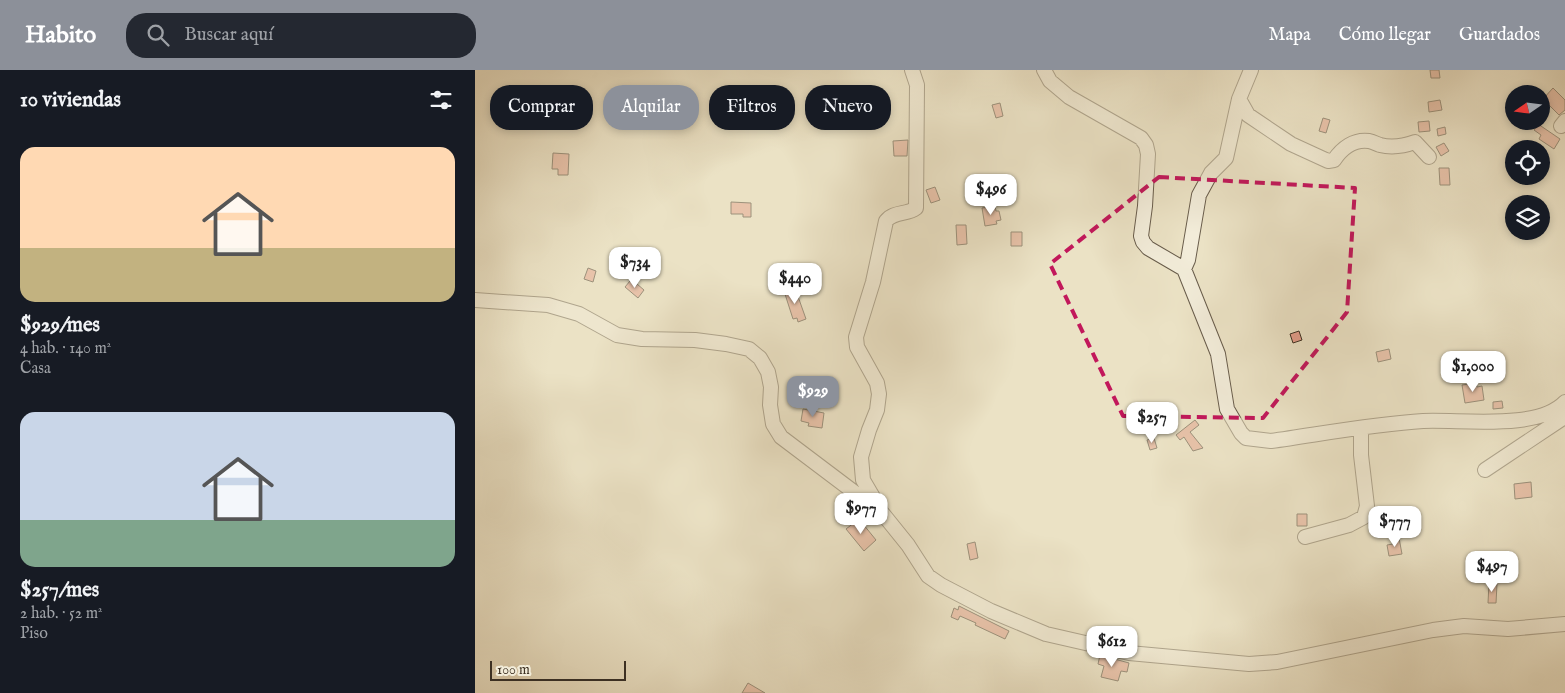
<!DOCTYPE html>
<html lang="es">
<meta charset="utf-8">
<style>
:root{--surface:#171b24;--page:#242831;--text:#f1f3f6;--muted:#9ea1a6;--accent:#8c9099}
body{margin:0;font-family:"IM FELL English",serif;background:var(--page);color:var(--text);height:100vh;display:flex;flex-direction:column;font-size:19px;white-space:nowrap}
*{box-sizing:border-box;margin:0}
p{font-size:16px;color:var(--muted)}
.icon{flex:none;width:28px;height:28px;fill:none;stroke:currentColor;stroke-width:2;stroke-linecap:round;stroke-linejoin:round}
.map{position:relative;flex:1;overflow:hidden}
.side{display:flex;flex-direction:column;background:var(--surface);width:475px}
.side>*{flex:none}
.guide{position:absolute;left:15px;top:15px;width:475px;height:45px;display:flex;gap:10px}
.needle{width:32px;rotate:256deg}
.fabs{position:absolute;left:1030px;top:15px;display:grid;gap:10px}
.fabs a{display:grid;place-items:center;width:45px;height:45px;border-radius:50%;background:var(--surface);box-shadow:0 2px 8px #0003;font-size:25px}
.scale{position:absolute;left:15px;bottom:12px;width:136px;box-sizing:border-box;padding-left:5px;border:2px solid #3d3022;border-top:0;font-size:14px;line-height:18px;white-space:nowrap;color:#3d3022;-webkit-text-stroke:4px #f2ecd9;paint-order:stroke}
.price{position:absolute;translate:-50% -42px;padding:0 11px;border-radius:10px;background:#fff;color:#222;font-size:16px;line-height:32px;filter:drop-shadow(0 1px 2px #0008)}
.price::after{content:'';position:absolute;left:50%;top:30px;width:15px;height:11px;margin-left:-8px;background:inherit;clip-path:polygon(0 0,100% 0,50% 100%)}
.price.current{background:var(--accent);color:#fff}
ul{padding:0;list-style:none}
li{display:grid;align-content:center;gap:10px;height:265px;padding:0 20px}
li span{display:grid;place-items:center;height:155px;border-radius:15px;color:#555}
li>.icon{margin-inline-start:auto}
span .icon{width:90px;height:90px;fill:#fffc;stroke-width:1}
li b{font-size:21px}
h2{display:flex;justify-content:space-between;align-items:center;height:60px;padding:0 20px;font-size:21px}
.tag{padding:0 18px;border-radius:20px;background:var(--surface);box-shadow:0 2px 8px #0003;font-size:18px;line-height:45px}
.tag.current{background:var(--accent);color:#fff}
header{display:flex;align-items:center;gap:30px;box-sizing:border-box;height:70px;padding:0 25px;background:var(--accent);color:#fff}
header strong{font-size:24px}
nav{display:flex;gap:28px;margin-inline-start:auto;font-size:18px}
.search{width:350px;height:45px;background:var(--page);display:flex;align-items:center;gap:12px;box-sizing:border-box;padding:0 18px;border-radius:20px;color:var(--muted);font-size:19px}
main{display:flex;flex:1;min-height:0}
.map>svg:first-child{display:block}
.building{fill:#e49d8a;stroke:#3d3022}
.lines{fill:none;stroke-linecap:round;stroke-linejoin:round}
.minor-casing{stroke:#685c4b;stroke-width:16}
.minor{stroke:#f2ecd9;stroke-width:14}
.marked{fill:none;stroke:#c2185b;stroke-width:4;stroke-dasharray:10 6;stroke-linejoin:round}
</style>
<header>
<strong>Habito</strong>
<div class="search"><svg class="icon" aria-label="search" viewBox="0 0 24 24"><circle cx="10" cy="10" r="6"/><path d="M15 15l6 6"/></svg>Buscar aquí</div>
<nav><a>Mapa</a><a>Cómo llegar</a><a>Guardados</a></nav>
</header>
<main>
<section class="side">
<h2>10 viviendas<svg class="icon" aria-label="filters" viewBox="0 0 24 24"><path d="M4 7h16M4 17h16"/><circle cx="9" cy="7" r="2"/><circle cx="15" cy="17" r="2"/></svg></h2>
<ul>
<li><span style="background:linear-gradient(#ffd9b3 65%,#c2b280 0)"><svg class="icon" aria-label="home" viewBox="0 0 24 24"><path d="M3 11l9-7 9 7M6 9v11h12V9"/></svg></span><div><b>$929/mes</b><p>4 hab. · 140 m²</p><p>Casa</p></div></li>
<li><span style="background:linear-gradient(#c9d6e8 70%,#7fa58c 0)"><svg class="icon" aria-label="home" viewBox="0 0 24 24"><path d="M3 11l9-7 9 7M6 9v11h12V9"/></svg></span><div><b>$257/mes</b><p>2 hab. · 52 m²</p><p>Piso</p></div></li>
</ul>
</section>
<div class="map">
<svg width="1090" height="623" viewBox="0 0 1090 623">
<rect width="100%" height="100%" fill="#ebe2c5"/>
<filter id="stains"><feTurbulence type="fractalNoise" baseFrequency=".004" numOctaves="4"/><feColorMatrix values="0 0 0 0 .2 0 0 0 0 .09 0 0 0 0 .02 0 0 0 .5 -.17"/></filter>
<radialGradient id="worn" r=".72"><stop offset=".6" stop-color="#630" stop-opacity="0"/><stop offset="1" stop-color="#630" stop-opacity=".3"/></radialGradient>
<path class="building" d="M955 0H964L965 8H956Z
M1078 18 1090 30V40L1084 45 1068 29Z
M374 19 390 30 381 43 377 40 372 47 365 43 366 40 361 37Z
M965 30 967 40 954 42 953 32Z
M525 33 528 46 521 48 517 35Z
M848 48 855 50 851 63 844 61Z
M954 51 955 61 944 62 943 52Z
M1063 54 1085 69 1079 79 1064 69 1066 65 1059 60Z
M970 57 971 64 963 66 962 59Z
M433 70 432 86H419L418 71Z
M969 73 974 81 966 86 961 77Z
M78 83 94 84 93 105H83V99H77Z
M964 98H974L975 115H965Z
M460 117 465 130 456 133 451 120Z
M256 132 276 133V147H268V144H256Z
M520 136 521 141H524L526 150 521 151 522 154 510 156 507 138Z
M481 155H491L492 174 482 175Z
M536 162H547V176H536Z
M113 198 121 201 118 212 109 209Z
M155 211 161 216 162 214 169 220 163 228 150 217Z
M320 218 331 249 323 252 322 248 318 249 309 221Z
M824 261 827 270 818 273 815 264Z
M914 279 916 289 903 292 901 282Z
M1001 313 1002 317 1007 316 1009 330 990 333 987 315Z
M1027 331 1028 338 1018 339V332Z
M328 339 349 343 347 358 333 356 334 353 326 351Z
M720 350 724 355 715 362 728 378 718 381 709 367 705 370 701 365Z
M679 368 682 378 675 380 672 370Z
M1056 412 1057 427 1040 429 1039 414Z
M822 444H832V456H822Z
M384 449 401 470 389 481 371 459Z
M924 468 927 484 914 486 912 475 918 474 917 469Z
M500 472 503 488 495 490 492 474Z
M1014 513 1022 514 1021 533H1013Z
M484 536 534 561 530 569 500 555 501 553 485 546 483 550 476 547 479 538 483 540Z
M625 585 654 593 652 602 646 601 643 611 626 607 629 596 623 594Z
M273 613 290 623H267Z"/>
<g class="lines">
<defs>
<path id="minor" d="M569 0 575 11 594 27 666 68 671 75 673 84 670 136 666 166 668 172 673 178 709 199
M776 0 764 29 751 88 736 103 724 125 713 190 709 199 743 284 752 339 766 363 771 368 796 371C846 364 898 354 948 351 986 349 1062 361 1090 332
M764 29 773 45 816 74 853 91 859 90C867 78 879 69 894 71 898 72 902 74 905 75 917 78 929 76 940 72L954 87
M1086 56 1090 51
M0 230 73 235 104 244 142 265 167 269 220 270 251 274 274 279 285 288 293 302 296 317 295 335 298 354 306 367 408 444 433 475 453 506 466 515 516 541 571 564 654 583 774 594 802 592 958 560 989 556 1033 559 1090 554
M1010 400 1085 350 1088 345 1085 337
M405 439 388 410 386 387 394 360 402 340 404 324 402 313 382 277 381 267 398 212 411 151C419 141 432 145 441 138L442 15 437 0
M830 467 874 455 889 447 892 436 886 385V359"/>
</defs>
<use href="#minor" class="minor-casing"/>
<use href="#minor" class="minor"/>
</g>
<path d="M0 0H1090V623H0ZM684 107 880 118 872 242 788 348 648 346 575 194Z" fill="#ebe2c5" fill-opacity=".55" fill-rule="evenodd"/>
<path class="marked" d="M684 107 880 118 872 242 788 348 648 346 575 194Z"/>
<rect width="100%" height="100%" filter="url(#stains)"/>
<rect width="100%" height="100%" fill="url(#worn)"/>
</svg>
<div class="fabs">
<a><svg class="needle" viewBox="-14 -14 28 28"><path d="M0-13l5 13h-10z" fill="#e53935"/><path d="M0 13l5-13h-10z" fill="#9ea1a6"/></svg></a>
<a><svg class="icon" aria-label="locate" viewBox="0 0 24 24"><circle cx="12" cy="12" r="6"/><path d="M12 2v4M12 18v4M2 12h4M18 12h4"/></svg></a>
<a><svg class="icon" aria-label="layers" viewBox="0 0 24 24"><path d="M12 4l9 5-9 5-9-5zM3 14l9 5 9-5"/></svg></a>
</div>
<div class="scale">100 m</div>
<b class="price" style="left:516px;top:146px">$496</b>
<b class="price" style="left:160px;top:219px">$734</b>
<b class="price" style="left:320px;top:235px">$440</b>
<b class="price" style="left:998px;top:323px">$1,000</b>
<b class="price current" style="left:338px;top:348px">$929</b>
<b class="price" style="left:677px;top:374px">$257</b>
<b class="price" style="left:386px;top:465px">$977</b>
<b class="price" style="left:920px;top:478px">$777</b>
<b class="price" style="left:1017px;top:523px">$497</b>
<b class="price" style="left:637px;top:598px">$612</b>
<div class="guide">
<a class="tag">Comprar</a>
<a class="tag current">Alquilar</a>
<a class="tag">Filtros</a>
<a class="tag">Nuevo</a>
</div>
</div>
</main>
